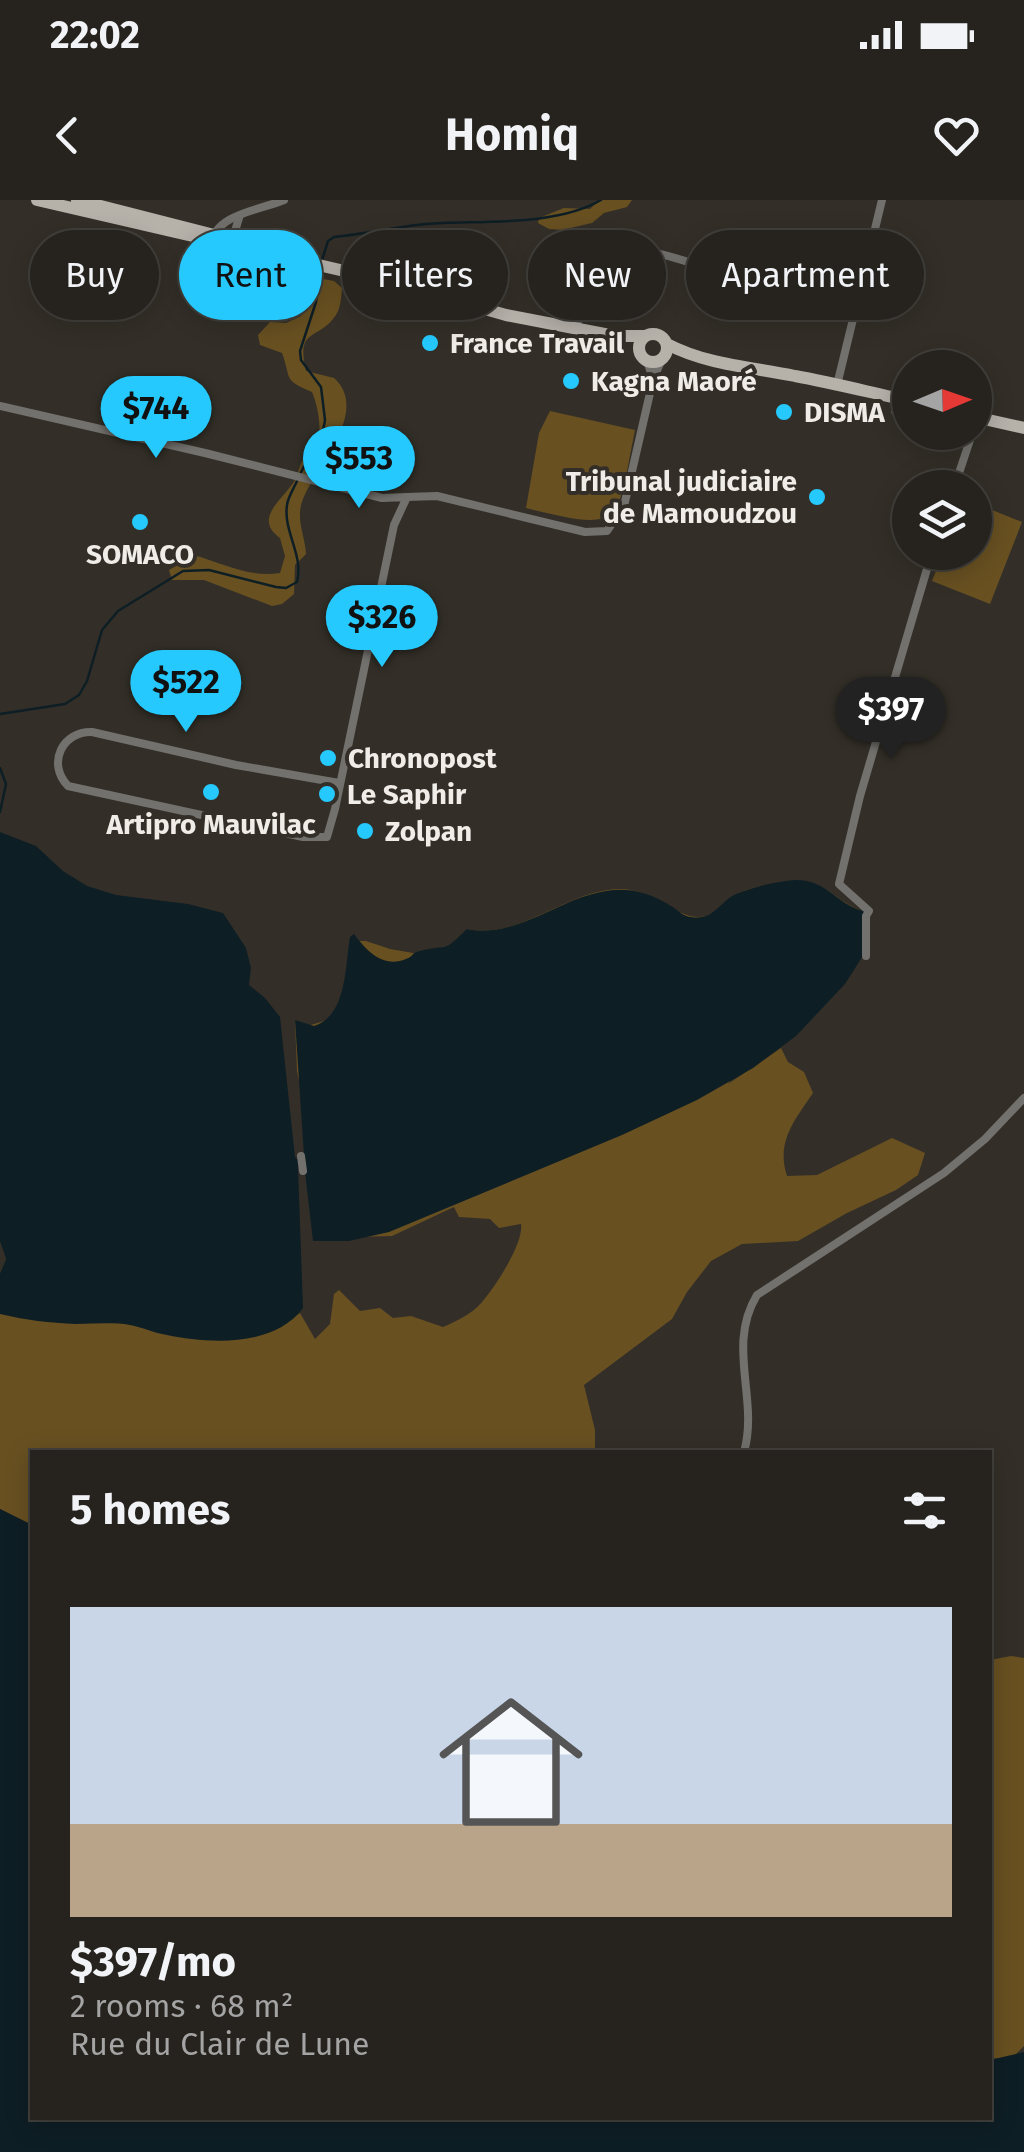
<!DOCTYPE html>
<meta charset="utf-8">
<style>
:root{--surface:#26231e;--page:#2e2b27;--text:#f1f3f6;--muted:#a4a4a4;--line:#42403c;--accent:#25c9fe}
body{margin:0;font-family:"Fira Sans",sans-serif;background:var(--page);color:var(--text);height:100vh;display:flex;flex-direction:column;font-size:38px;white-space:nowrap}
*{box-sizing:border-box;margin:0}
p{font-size:32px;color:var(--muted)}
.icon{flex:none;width:55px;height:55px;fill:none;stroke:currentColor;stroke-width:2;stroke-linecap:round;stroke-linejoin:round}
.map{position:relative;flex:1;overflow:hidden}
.details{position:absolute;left:30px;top:1250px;width:962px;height:670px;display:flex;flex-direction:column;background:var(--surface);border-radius:0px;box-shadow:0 5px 25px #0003,0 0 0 2px var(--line)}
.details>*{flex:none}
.hud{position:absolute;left:30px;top:30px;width:965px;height:90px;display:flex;gap:20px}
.needle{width:65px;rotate:88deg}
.controls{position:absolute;left:892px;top:150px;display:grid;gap:20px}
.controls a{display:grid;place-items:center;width:100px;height:100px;border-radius:50%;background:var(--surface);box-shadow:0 5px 25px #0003,0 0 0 2px var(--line);font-size:50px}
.price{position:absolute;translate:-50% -85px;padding:0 22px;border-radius:35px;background:var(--accent);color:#111;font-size:32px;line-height:65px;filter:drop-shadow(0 2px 5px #0008)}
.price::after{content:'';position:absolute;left:50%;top:60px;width:30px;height:22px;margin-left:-15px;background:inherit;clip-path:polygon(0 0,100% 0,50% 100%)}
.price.selected{background:#222;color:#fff}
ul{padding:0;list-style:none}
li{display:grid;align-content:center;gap:20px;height:530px;padding:0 40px}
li+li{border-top:2px solid var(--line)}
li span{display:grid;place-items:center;height:310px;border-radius:0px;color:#555}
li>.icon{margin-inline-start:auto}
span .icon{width:180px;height:180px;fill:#fffc;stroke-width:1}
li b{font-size:42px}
h2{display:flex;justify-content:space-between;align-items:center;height:120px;padding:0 40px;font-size:42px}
.chip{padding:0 35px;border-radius:45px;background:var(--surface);box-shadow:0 5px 25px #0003,0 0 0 2px var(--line);font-size:35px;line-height:90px}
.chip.selected{background:var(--accent);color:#111}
.status{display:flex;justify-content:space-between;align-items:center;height:70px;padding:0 50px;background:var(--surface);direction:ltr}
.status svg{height:28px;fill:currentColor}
header{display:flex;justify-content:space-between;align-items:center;height:130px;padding:0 40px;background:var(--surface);font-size:45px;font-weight:700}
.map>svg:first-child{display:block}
.green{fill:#685021}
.water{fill:#0e1e25}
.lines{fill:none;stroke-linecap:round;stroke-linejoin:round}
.stream{stroke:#0e1e25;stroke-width:2.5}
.minor{stroke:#73716d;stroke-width:8}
.primary{stroke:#b6b2aa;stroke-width:12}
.poi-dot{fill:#25c9fe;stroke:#332f28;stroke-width:4}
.labels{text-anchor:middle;stroke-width:8;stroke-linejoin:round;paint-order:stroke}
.poi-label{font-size:28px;font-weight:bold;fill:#f0ede9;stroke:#332f28;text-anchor:start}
</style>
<div class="status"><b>22:02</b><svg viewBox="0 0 49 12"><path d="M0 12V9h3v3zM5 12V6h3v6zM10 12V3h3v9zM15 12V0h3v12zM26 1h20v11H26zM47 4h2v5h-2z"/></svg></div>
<header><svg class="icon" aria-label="back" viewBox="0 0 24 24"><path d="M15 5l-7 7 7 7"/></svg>Homiq<svg class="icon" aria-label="heart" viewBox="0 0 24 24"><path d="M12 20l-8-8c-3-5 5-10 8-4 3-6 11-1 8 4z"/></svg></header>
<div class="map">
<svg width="1024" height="1952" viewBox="0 0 1024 1952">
<rect width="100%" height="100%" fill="#332f28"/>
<path class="green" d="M599 0H632L627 7 604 13 592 23 562 30 549 29 538 23 539 18 564 8 590 9Z
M312 77 334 81 342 88C341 99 341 110 333 119 316 140 296 129 306 171L334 178C371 211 315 268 303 299 295 319 305 335 306 354L295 365 294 394 282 404 272 406 204 380H172L169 370 193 355C223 363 248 378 280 373L285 356 280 338C252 318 284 299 295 280 299 273 299 264 304 258 308 251 315 246 318 238 322 227 317 203 312 192 282 179 292 180 282 153L260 145 258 135 270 122 286 123 301 116 303 90Z
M550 211 635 230C616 324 626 333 526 308L539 233Z
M975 303 1022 322 990 404 932 381 943 353 975 352Z
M804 681C831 686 842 706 864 711L728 884 781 848 788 862 804 872 813 893C794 921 776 942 787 976L817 975 892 938 925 953 918 975 896 990 847 1013 798 1041 742 1044 711 1061 687 1092 672 1119 584 1185 595 1230V1252H32V1325L0 1309V1073L6 1059 0 1042V883L186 1138C231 1141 262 1140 300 1113L315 1139 330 1124 334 1094 339 1090 360 1111 380 1108 393 1118 411 1116 443 1127C457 1121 472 1114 482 1102 495 1087 524 1043 521 1024L499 1028 490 1019 459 1017 454 1007 392 1036 317 1038 304 904 297 871 295 820 307 826 328 820 336 825 357 741H366L390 749 442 758 471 740 467 729C522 740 567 689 621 689 653 689 679 723 706 716 718 713 721 705 730 698 744 687 786 680 804 681Z
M1011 1456 1024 1458V1846L1013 1857 990 1859V1460Z"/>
<path class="water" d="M0 632 36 646 63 671 87 686 116 695 188 704 223 713 246 748 251 768 249 785 265 798 280 817 295 957 298 960 304 956 295 820 314 826C347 816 345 766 350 737L354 734C366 750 383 769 406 759 416 755 409 754 420 751 451 743 440 755 467 729 517 739 559 698 606 691 630 687 650 693 671 706 678 710 682 716 691 717 714 721 719 702 736 694 753 687 777 681 796 680 828 680 837 705 864 711V754L845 784 796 836 753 868 697 900 622 935 389 1032 349 1041H313L305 972 301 966 298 967 303 1108C274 1147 210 1144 167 1135 154 1133 142 1127 130 1125 112 1122 94 1124 76 1124 50 1123 25 1120 0 1114V1073L6 1059 0 1042Z
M0 1309 32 1325V1918H990V1860L1024 1852V1952H0Z"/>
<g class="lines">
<path class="stream" d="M322 60 328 41 334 37C365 34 395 27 426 24 479 20 555 27 601 0
M300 274 323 231 325 220 321 187 301 160 300 151 316 102 319 72
M0 514 65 504 79 495 87 481 102 430 118 411 183 371 209 370 276 387 286 388 297 382C304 355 283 332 287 305 288 297 294 288 297 281
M0 568 6 584 0 612"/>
<path class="minor" d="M213 38C220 14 263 9 284 0
M230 47 239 18
M577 127C580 110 584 65 596 53 619 30 736 80 767 88 796 96 828 99 858 103
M647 160 653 180
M837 185 882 0
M899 199 895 211 910 215
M0 206 205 253 382 298 407 297
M954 288 970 240 969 232
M339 583 236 565 92 532C63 531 46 563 68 586L303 637H327L335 609 394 325 407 297 437 296 585 332 607 331 624 306 653 180 662 159
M866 756V716L869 711 839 684 860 596 932 352
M301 956 303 971
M744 1252C759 1199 726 1146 757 1095L944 973 985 939 1024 898"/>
<path class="primary" d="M37 0 379 79 506 115 615 136H644
M77 0 222 37
M639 148a14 14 0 1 1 28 0a14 14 0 1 1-28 0Z
M667 144C707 165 752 167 795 176 834 183 872 193 910 201
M975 217 1024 228"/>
</g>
<g class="poi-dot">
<circle cx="430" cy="143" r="10"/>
<circle cx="571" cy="181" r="10"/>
<circle cx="784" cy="212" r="10"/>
<circle cx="817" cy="297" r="10"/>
<circle cx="140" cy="322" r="10"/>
<circle cx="328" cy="558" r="10"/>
<circle cx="211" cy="592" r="10"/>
<circle cx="327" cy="594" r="10"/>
<circle cx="365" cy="631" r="10"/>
</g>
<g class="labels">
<g class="poi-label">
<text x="450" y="153">France Travail</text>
<text x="591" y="191">Kagna Maoré</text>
<text x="804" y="222">DISMA</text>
<text x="797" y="291" text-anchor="end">Tribunal judiciaire<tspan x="797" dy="32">de Mamoudzou</tspan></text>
<text x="140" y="364" text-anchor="middle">SOMACO</text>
<text x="348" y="568">Chronopost</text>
<text x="347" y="604">Le Saphir</text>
<text x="211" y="634" text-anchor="middle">Artipro Mauvilac</text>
<text x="385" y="641">Zolpan</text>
</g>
</g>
</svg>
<div class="controls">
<a><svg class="needle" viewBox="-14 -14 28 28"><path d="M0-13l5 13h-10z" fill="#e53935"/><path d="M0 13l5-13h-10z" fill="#a4a4a4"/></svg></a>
<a><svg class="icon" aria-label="layers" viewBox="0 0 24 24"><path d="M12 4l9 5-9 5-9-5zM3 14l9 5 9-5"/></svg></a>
</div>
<b class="price" style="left:156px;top:261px">$744</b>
<b class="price" style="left:359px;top:311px">$553</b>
<b class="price" style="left:382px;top:470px">$326</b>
<b class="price" style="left:186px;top:535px">$522</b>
<b class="price selected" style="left:891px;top:562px">$397</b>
<div class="hud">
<a class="chip">Buy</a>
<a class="chip selected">Rent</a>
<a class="chip">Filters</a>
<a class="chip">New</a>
<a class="chip">Apartment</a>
</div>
<section class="details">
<h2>5 homes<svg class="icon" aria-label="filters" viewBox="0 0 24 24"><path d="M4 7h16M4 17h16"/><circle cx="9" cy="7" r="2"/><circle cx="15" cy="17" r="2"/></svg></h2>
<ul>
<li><span style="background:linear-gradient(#c9d6e8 70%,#b9a48a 0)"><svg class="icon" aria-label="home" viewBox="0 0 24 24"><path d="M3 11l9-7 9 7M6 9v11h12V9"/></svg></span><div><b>$397/mo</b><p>2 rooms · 68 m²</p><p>Rue du Clair de Lune</p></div></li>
</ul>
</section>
</div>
